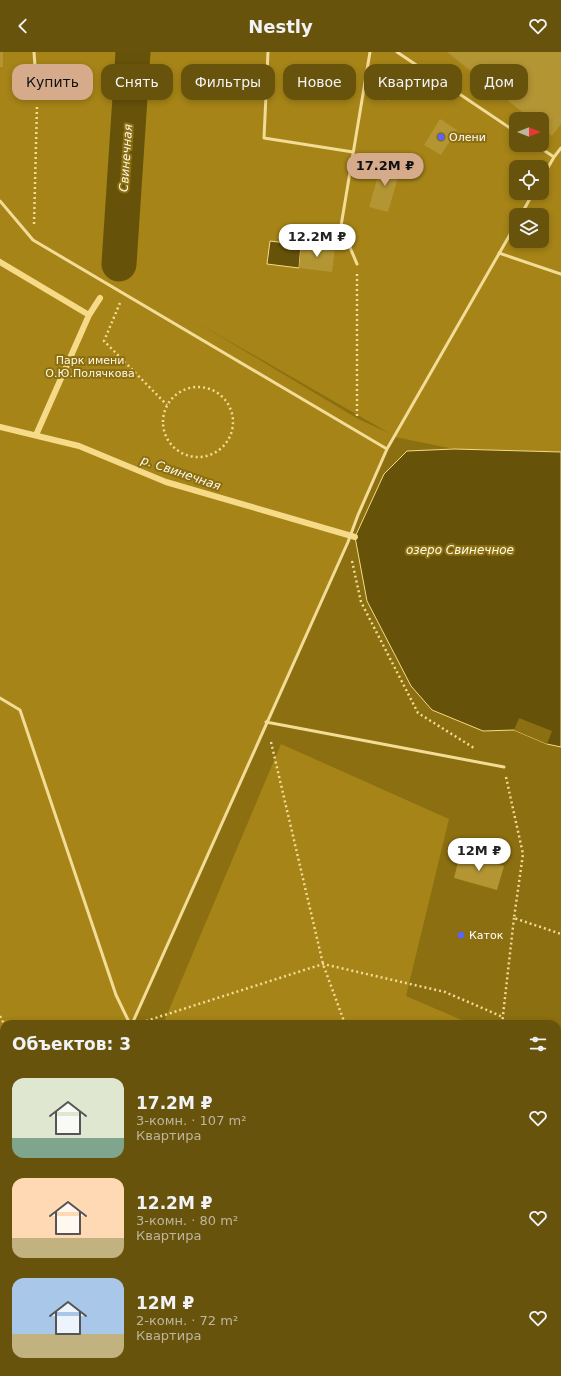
<!DOCTYPE html>
<html lang="ru">
<meta charset="utf-8">
<style>
:root{--surface:#68530c;--page:#705d1a;--text:#f1f3f6;--muted:#bdb69d;--accent:#d6ab8b}
body{margin:0;font-family:"DejaVu Sans",sans-serif;background:var(--page);color:var(--text);height:100vh;display:flex;flex-direction:column;font-size:15px;white-space:nowrap}
*{box-sizing:border-box;margin:0}
p{font-size:13px;color:var(--muted)}
.icon{flex:none;width:22px;height:22px;fill:none;stroke:currentColor;stroke-width:2;stroke-linecap:round;stroke-linejoin:round}
.map{position:relative;flex:1;overflow:hidden}
.panel{position:absolute;left:0px;top:968px;width:561px;height:356px;display:flex;flex-direction:column;background:var(--surface);border-radius:12px 12px 0 0;box-shadow:0 2px 6px #0003}
.panel>*{flex:none}
.top-card{position:absolute;left:12px;top:12px;width:537px;height:36px;display:flex;gap:8px}
.needle{width:26px;rotate:90deg}
.buttons{position:absolute;left:509px;top:60px;display:grid;gap:8px}
.buttons a{display:grid;place-items:center;width:40px;height:40px;border-radius:8px;background:var(--surface);box-shadow:0 2px 6px #0003;font-size:20px}
.price{position:absolute;translate:-50% -34px;padding:0 9px;border-radius:14px;background:#fff;color:#222;font-size:13px;line-height:26px;filter:drop-shadow(0 1px 2px #0008)}
.price::after{content:'';position:absolute;left:50%;top:24px;width:12px;height:9px;margin-left:-6px;background:inherit;clip-path:polygon(0 0,100% 0,50% 100%)}
.price.selected{background:var(--accent);color:#111}
ul{padding:0;list-style:none}
li{display:flex;align-items:center;gap:12px;height:100px;padding:0 12px}
li span{display:grid;place-items:center;flex:none;width:112px;height:80px;border-radius:12px;color:#555}
li>.icon{margin-inline-start:auto}
span .icon{width:48px;height:48px;fill:#fffc;stroke-width:1}
li b{font-size:17px}
h2{display:flex;justify-content:space-between;align-items:center;height:48px;padding:0 12px;font-size:17px}
.chip{padding:0 14px;border-radius:12px;background:var(--surface);box-shadow:0 2px 6px #0003;font-size:14px;line-height:36px}
.chip.selected{background:var(--accent);color:#111}
header{display:flex;justify-content:space-between;align-items:center;height:52px;padding:0 12px;background:var(--surface);font-size:18px;font-weight:700}
.map>svg:first-child{display:block}
.green{fill:#a68417;fill-rule:evenodd}
.water{fill:#675209;stroke:#f6da87}
.pier{fill:#8b6f10}
.lines{fill:none;stroke-linecap:round;stroke-linejoin:round}
.stream{stroke:#f6da87;stroke-width:6}
.river{stroke:#675209;stroke-width:35}
.building{fill:#b39534}
.path{stroke:#f2dc96;stroke-width:2.5;stroke-dasharray:2 3;stroke-linecap:butt}
.lane{stroke:#f2dc96;stroke-width:3}
.poi-dot{fill:#5764ff;stroke:#8b6f10;stroke-width:1.5}
.labels{text-anchor:middle;stroke-width:4;stroke-linejoin:round;paint-order:stroke}
.poi-label{font-size:11px;fill:#fff;stroke:#8b6f10;text-anchor:start}
.park-label{font-size:11px;fill:#fef8e4;stroke:#8b6f10}
.water-label{font-size:12px;font-style:italic;fill:#fef8e8;stroke:#8b6f10}
</style>
<header><svg class="icon" aria-label="back" viewBox="0 0 24 24"><path d="M15 5l-7 7 7 7"/></svg>Nestly<svg class="icon" aria-label="heart" viewBox="0 0 24 24"><path d="M12 20l-8-8c-3-5 5-10 8-4 3-6 11-1 8 4z"/></svg></header>
<div class="map">
<svg width="561" height="1324" viewBox="0 0 561 1324">
<rect width="100%" height="100%" fill="#8b6f10"/>
<path class="green" d="M0 0H561V400L454 397 395 385 387 397 348 490 132 972H4V1320H270L273 1324H0ZM516 67H542V93H516ZM516 115H542V141H516ZM516 163H542V189H516ZM198 271 389 381 358 367Z
M281 692 449 767 406 944 471 972H163Z
M561 1282V1324H392L387 1320H557V1283Z"/>
<path class="water" d="M270 189 301 193 299 216 267 212Z
M454 397 561 400V695L547 692 514 678 483 679 432 658 411 634 367 549 355 485 384 422 407 399Z
M561 1285V1324H542L540 1320H557V1288Z"/>
<path class="pier" d="M519 666 552 679 547 692 514 678Z"/>
<g class="lines">
<path class="stream" d="M0 210 89 263
M116 218 119 212
M0 375 79 394 166 430 355 485
M36 383 89 263 100 246"/>
<path class="river" d="M119 212 133 0"/>
</g>
<path class="building" d="M0 0H3V15H0Z
M447 0H561V72L552 84 542 76V67H531Z
M384 31 394 36 389 49 378 45Z
M440 67 457 78 441 103 424 93Z
M382 110 401 115 388 160 369 155Z
M301 193 335 196 332 220 299 216Z
M460 802 504 814 497 838 454 826Z
M311 1320H372L377 1324H315Z"/>
<g class="lines">
<path class="path" d="M34 172 37 53
M357 222V367
M120 251 104 289 167 353
M163 370a35 35 0 1 1 70 0a35 35 0 1 1-70 0Z
M352 509 361 550 418 661 474 696
M271 690 323 912 345 972
M506 725 523 802 514 866 561 882
M0 964 4 972
M146 969 323 912 445 940 503 965
M502 972 514 866
M387 1320 392 1324
M479 1320 481 1324"/>
<path class="lane" d="M34 0 37 43
M268 0 264 86 353 100
M397 0 516 80
M536 93 554 105 542 126
M554 105 561 96
M0 149 33 188 387 397 516 172
M521 163 533 141
M499 201 561 222
M357 212 341 174 370 0
M0 646 20 658 116 943 130 972
M266 670 504 715
M132 972 348 490 358 463 387 397
M517 1320 523 1324"/>
</g>
<g class="poi-dot">
<circle cx="441" cy="85" r="4"/>
<circle cx="461" cy="883" r="4"/>
</g>
<g class="labels">
<g class="poi-label">
<text x="449" y="89">Олени</text>
<text x="469" y="887">Каток</text>
</g>
<g class="park-label">
<text x="90" y="312">Парк имени<tspan x="90" dy="13">О.Ю.Полячкова</tspan></text>
</g>
<g class="water-label">
<text transform="translate(126 106) rotate(-86)" y="4">Свинечная</text>
<text transform="translate(181 421) rotate(19)" y="4">р. Свинечная</text>
<text x="460" y="502">озеро Свинечное</text>
</g>
</g>
</svg>
<div class="buttons">
<a><svg class="needle" viewBox="-14 -14 28 28"><path d="M0-13l5 13h-10z" fill="#e53935"/><path d="M0 13l5-13h-10z" fill="#bdb69d"/></svg></a>
<a><svg class="icon" aria-label="locate" viewBox="0 0 24 24"><circle cx="12" cy="12" r="6"/><path d="M12 2v4M12 18v4M2 12h4M18 12h4"/></svg></a>
<a><svg class="icon" aria-label="layers" viewBox="0 0 24 24"><path d="M12 4l9 5-9 5-9-5zM3 14l9 5 9-5"/></svg></a>
</div>
<b class="price selected" style="left:385px;top:135px">17.2M ₽</b>
<b class="price" style="left:317px;top:206px">12.2M ₽</b>
<b class="price" style="left:479px;top:820px">12M ₽</b>
<div class="top-card">
<a class="chip selected">Купить</a>
<a class="chip">Снять</a>
<a class="chip">Фильтры</a>
<a class="chip">Новое</a>
<a class="chip">Квартира</a>
<a class="chip">Дом</a>
</div>
<section class="panel">
<h2>Объектов: 3<svg class="icon" aria-label="filters" viewBox="0 0 24 24"><path d="M4 7h16M4 17h16"/><circle cx="9" cy="7" r="2"/><circle cx="15" cy="17" r="2"/></svg></h2>
<ul>
<li><span style="background:linear-gradient(#dfe7d0 75%,#7fa58c 0)"><svg class="icon" aria-label="home" viewBox="0 0 24 24"><path d="M3 11l9-7 9 7M6 9v11h12V9"/></svg></span><div><b>17.2M ₽</b><p>3-комн. · 107 m²</p><p>Квартира</p></div><svg class="icon" aria-label="heart" viewBox="0 0 24 24"><path d="M12 20l-8-8c-3-5 5-10 8-4 3-6 11-1 8 4z"/></svg></li>
<li><span style="background:linear-gradient(#ffd9b3 75%,#c2b280 0)"><svg class="icon" aria-label="home" viewBox="0 0 24 24"><path d="M3 11l9-7 9 7M6 9v11h12V9"/></svg></span><div><b>12.2M ₽</b><p>3-комн. · 80 m²</p><p>Квартира</p></div><svg class="icon" aria-label="heart" viewBox="0 0 24 24"><path d="M12 20l-8-8c-3-5 5-10 8-4 3-6 11-1 8 4z"/></svg></li>
<li><span style="background:linear-gradient(#a9c7e8 70%,#c2b280 0)"><svg class="icon" aria-label="home" viewBox="0 0 24 24"><path d="M3 11l9-7 9 7M6 9v11h12V9"/></svg></span><div><b>12M ₽</b><p>2-комн. · 72 m²</p><p>Квартира</p></div><svg class="icon" aria-label="heart" viewBox="0 0 24 24"><path d="M12 20l-8-8c-3-5 5-10 8-4 3-6 11-1 8 4z"/></svg></li>
</ul>
</section>
</div>
